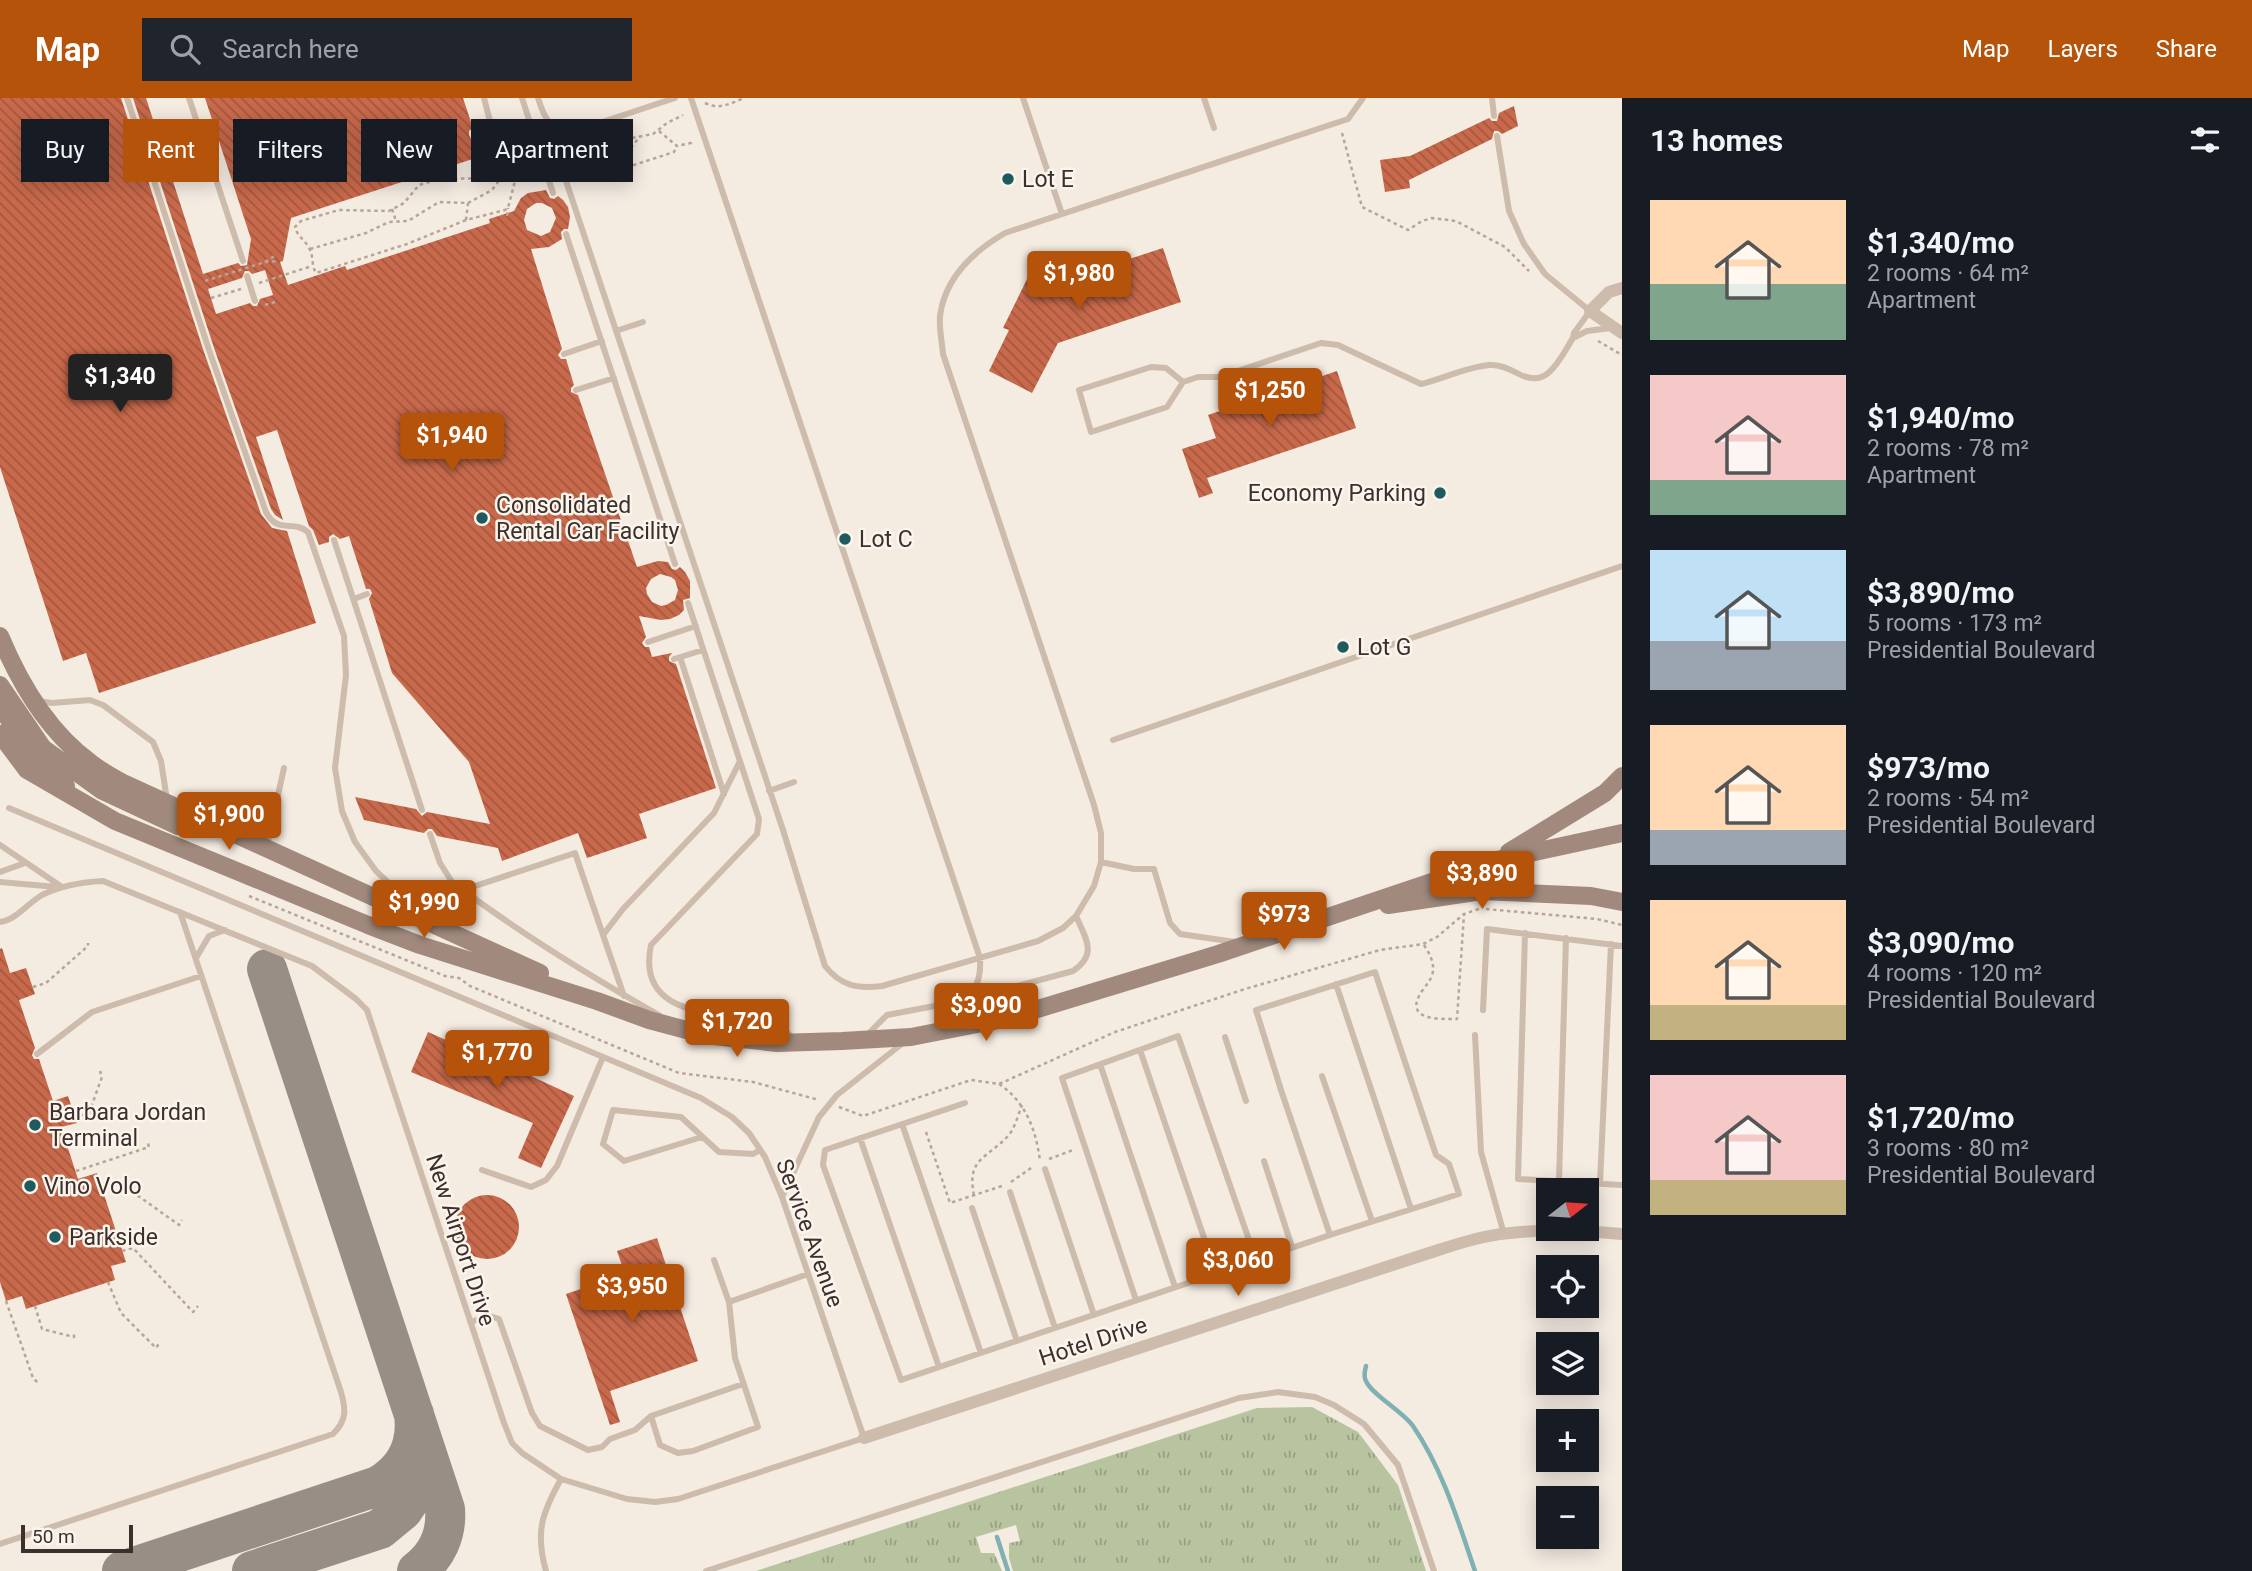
<!DOCTYPE html>
<meta charset="utf-8">
<style>
:root{--surface:#171b24;--page:#20242c;--text:#f1f3f6;--muted:#9ea1a6;--accent:#b45309}
body{margin:0;font-family:Roboto,sans-serif;background:var(--page);color:var(--text);height:100vh;display:flex;flex-direction:column;font-size:26px;white-space:nowrap}
*{box-sizing:border-box;margin:0}
p{font-size:23px;color:var(--muted)}
.icon{flex:none;width:38px;height:38px;fill:none;stroke:currentColor;stroke-width:2;stroke-linecap:round;stroke-linejoin:round}
.map{position:relative;flex:1;overflow:hidden}
.drawer{display:flex;flex-direction:column;background:var(--surface);width:630px}
.drawer>*{flex:none}
.guide{position:absolute;left:21px;top:21px;width:665px;height:63px;display:flex;gap:14px}
.needle{width:46px;rotate:73deg}
.controls{position:absolute;left:1536px;top:1080px;display:grid;gap:14px}
.controls a{display:grid;place-items:center;width:63px;height:63px;border-radius:0px;background:var(--surface);box-shadow:0 4px 18px #0003;font-size:35px}
.scale{position:absolute;left:21px;bottom:18px;width:112px;box-sizing:border-box;padding-left:7px;border:4px solid #3b302b;border-top:0;font-size:19px;line-height:24px;white-space:nowrap;color:#3b302b;-webkit-text-stroke:5px #fbf5ee;paint-order:stroke}
.price{position:absolute;translate:-50% -60px;padding:0 16px;border-radius:7px;background:var(--accent);color:#fff;font-size:23px;line-height:46px;filter:drop-shadow(0 2px 4px #0008)}
.price::after{content:'';position:absolute;left:50%;top:42px;width:21px;height:16px;margin-left:-10px;background:inherit;clip-path:polygon(0 0,100% 0,50% 100%)}
.price.active{background:#222;color:#fff}
ul{padding:0;list-style:none}
li{display:flex;align-items:center;gap:21px;height:175px;padding:0 28px}
li span{display:grid;place-items:center;flex:none;width:196px;height:140px;border-radius:0px;color:#555}
li>.icon{margin-inline-start:auto}
span .icon{width:84px;height:84px;fill:#fffc;stroke-width:1}
li b{font-size:30px}
h2{display:flex;justify-content:space-between;align-items:center;height:84px;padding:0 28px;font-size:30px}
.pill{padding:0 24px;border-radius:0px;background:var(--surface);box-shadow:0 4px 18px #0003;font-size:24px;line-height:63px}
.pill.active{background:var(--accent);color:#fff}
header{display:flex;align-items:center;gap:42px;box-sizing:border-box;height:98px;padding:0 35px;background:var(--accent);color:#fff}
header strong{font-size:33px}
nav{display:flex;gap:38px;margin-inline-start:auto;font-size:24px}
.search{width:490px;height:63px;background:var(--page);display:flex;align-items:center;gap:18px;box-sizing:border-box;padding:0 24px;border-radius:0px;color:var(--muted);font-size:26px}
main{display:flex;flex:1;min-height:0}
.map>svg:first-child{display:block}
.grass{fill:url(#grass-tufts)}
.lines{fill:none;stroke-linecap:round;stroke-linejoin:round}
.stream{stroke:#7fb0b2;stroke-width:4.5}
.taxiway{stroke:#988e86;stroke-width:40}
.building{fill:url(#building-back-hatch);fill-rule:evenodd}
.path{stroke:#b9a596;stroke-width:2.5;stroke-dasharray:3.5 3.5;stroke-linecap:butt}
.lane{stroke:#cdbbac;stroke-width:6}
.street{stroke:#cdbbac;stroke-width:12}
.secondary{stroke:#a18a7d;stroke-width:18}
.path-bridge{stroke:#b9a596;stroke-width:2.5;stroke-dasharray:3.5 3.5;stroke-linecap:butt}
.poi-dot{fill:#1f5a5e;stroke:#fbf5ee;stroke-width:2.5}
.labels{text-anchor:middle;stroke-width:5;stroke-linejoin:round;paint-order:stroke}
.poi-label{font-size:23px;fill:#3b302b;stroke:#fbf5ee;text-anchor:start}
.street-label{font-size:23px;fill:#3b302b;stroke:#fbf5ee}
</style>
<header>
<strong>Map</strong>
<div class="search"><svg class="icon" aria-label="search" viewBox="0 0 24 24"><circle cx="10" cy="10" r="6"/><path d="M15 15l6 6"/></svg>Search here</div>
<nav><a>Map</a><a>Layers</a><a>Share</a></nav>
</header>
<main>
<div class="map">
<svg width="1622" height="1473" viewBox="0 0 1622 1473">
<defs>
<pattern id="grass-tufts" width="24" height="20" patternUnits="userSpaceOnUse" patternTransform="scale(1.75)"><rect width="24" height="20" fill="#b8c4a0"/><path d="M3 7l-1-3M5 7V3M7 7l1-3M15 17l-1-3M17 17v-4M19 17l1-3" fill="none" stroke="#97a083"/></pattern>
<pattern id="building-back-hatch" width="6" height="6" patternUnits="userSpaceOnUse" patternTransform="scale(1.75)"><rect width="6" height="6" fill="#c8694b"/><path d="M-1 5l2 2M0 0l6 6M5-1l2 2" fill="none" stroke="#a4573f"/></pattern>
</defs>
<rect width="100%" height="100%" fill="#f4ebe1"/>
<path class="grass" d="M1312 1309 1358 1334 1398 1387 1426 1473H1013L1009 1460V1445L1020 1443 1016 1427 976 1439 981 1455H994L1002 1473H756L1257 1310Z"/>
<g class="lines">
<path class="stream" d="M1366 1268C1365 1273 1363 1278 1366 1283 1371 1296 1402 1313 1413 1328 1443 1372 1458 1423 1475 1473
M997 1439 1008 1473"/>
<path class="taxiway" d="M267 871 445 1411C447 1436 437 1458 417 1473
M122 1473 378 1388C405 1373 418 1347 414 1316
M252 1473 380 1431 403 1412 413 1397 426 1353"/>
</g>
<path class="building" d="M0 0H121L204 254 261 416 272 430 287 433 316 525 99 595 86 555 63 563 0 369Z
M133 0H146L203 176 238 165 241 168 247 167 251 141 205 0H463L473 30 469 33V37L471 41H476L482 58 291 120 283 163 280 164 288 187 345 168 347 172 490 125 489 121 514 113 521 100 528 95 546 92 550 100 554 101 558 98 563 102 568 109 570 119 568 131H564L561 134 562 141 549 149 531 151 562 251 558 257 561 261H566L574 287 571 290V294L578 297 637 469 658 463 668 464 672 471 676 472 680 469 685 474 690 483V500L683 502 684 512 679 517 670 521 661 522 639 518 646 539 642 545 645 549H649L652 559 672 555 669 559V563L676 566 716 690 639 716 647 740 587 760 578 735 502 763 498 750 437 738 432 731H428L424 735 364 722 355 699 416 711 422 718 427 714 490 726 469 664 392 575 369 501 372 495 370 491H366L349 438 340 441 333 436 329 439V444L319 447 313 432 309 428 277 332 256 339 283 422 275 417 271 411 214 250ZM536 105H542L552 110 556 120 550 134 541 138 527 132 524 122 527 111ZM265 172 273 197 260 201 257 208H253L250 205 216 216 208 191 242 180 245 173H249L252 176ZM660 476 671 479 675 482 678 492 675 502 666 507 661 508 652 504 647 496 646 490 651 481Z
M1514 8 1518 28 1502 36 1498 33H1494L1492 41 1409 82 1410 90 1385 94 1380 62 1410 58 1489 20 1492 23H1497L1499 15Z
M1163 150 1181 204 1058 245 1032 295 989 273 1009 232 1003 230 1031 173 1056 185Z
M1337 273 1356 330 1207 380 1213 395 1199 400 1182 351 1216 340 1208 317Z
M2 850 10 875 26 870 35 896 19 902 35 950 32 957 34 961H39L53 1003 68 998 77 1025 61 1029 78 1081 97 1075 126 1164 111 1168 115 1182 26 1211 22 1198 6 1203 0 1184V851Z
M428 934 446 942 448 938 465 945 463 949 499 964 501 960 518 967 516 971 574 998 541 1070 518 1060 533 1025 411 974Z
M455 1129a32 32 0 1 1 64 0a32 32 0 1 1-64 0Z
M657 1140 698 1263 610 1293 620 1324 610 1327 566 1196 625 1176 617 1153Z"/>
<g class="lines">
<path class="path" d="M705 5C720 12 729 6 744 0
M659 33 677 48 691 45 693 42
M1342 35 1362 109 1408 132 1422 123 1432 120 1456 123 1505 149 1529 173
M594 49 625 58 640 38
M581 57 600 78 674 54 677 48
M553 66 581 57 600 46 653 36 667 25 683 17
M498 84 493 80 439 81 419 87 404 105 389 113 339 112 301 123 295 129C297 138 305 142 309 150 314 158 311 167 316 175L407 146 466 122 505 112 508 110 516 79
M392 111 396 123
M507 118 508 110
M466 122 468 105
M310 151 366 135 389 124 408 123 439 104 468 105 492 92 498 84 536 72
M265 164 278 163
M259 185 312 168
M211 200 241 191
M265 207 275 204
M1598 243 1622 257
M249 798 445 878 459 880 470 888 679 975 753 984 819 1002
M1486 811 1597 821 1622 827
M1424 847C1429 855 1434 863 1433 873 1432 881 1427 886 1422 893 1402 923 1440 921 1457 921L1464 816
M33 889 46 885 88 848V845
M999 986C1026 1004 1036 1032 1040 1063
M839 1009 863 1018 971 982 999 986 1115 934 1245 891 1380 852 1423 846 1437 839 1464 816 1479 811
M75 1019 89 1015 102 979 100 973
M926 1034 950 1105 1002 1088
M1049 1061 1073 1052
M76 1073 149 1049 148 1045
M1011 1084 1034 1068
M101 1086 116 1082 179 1127 182 1122
M974 1097C966 1060 988 1060 1008 1038 1015 1030 1018 1017 1022 1007
M122 1153 133 1150 193 1214 198 1208
M108 1184 121 1215 156 1250 160 1244
M6 1203 33 1280 38 1285
M35 1208 42 1231 74 1239V1235"/>
<path class="lane" d="M127 0 209 252 266 414C278 437 293 421 308 434L344 538 346 577 335 670 342 713 355 744 376 773 415 810
M189 0 243 163
M522 0 553 95
M538 0C544 20 550 32 572 34L675 0
M691 0 980 860C981 878 978 888 966 902
M1023 0 1062 116
M1204 0 1214 30
M1492 0 1494 18
M474 36 487 31 491 27 484 0
M565 80 783 732 825 868C841 888 857 891 882 888L1038 843 1063 830 1076 818 1094 788 1101 764V735L1094 707 943 256C942 244 939 230 940 218 945 179 974 153 1005 135L1348 21 1363 0
M566 136 675 466
M247 178 255 203
M616 233 643 224
M1573 240 1587 233 1611 230
M564 256 602 243
M1183 284 1166 270 1151 269 1079 292 1091 334 1167 309 1183 284 1198 279H1220L1321 245 1338 247 1421 286C1442 281 1467 269 1489 267 1500 266 1510 271 1519 276 1548 292 1560 260 1573 240L1574 235 1590 213 1545 176 1524 146 1509 113 1497 38
M576 292 614 280
M334 442 422 712
M354 501 367 496
M688 505 759 721 757 736 651 847C637 914 704 914 751 922 758 923 770 923 777 927 783 929 789 937 794 941
M648 544 696 528
M680 559 724 696
M674 561 703 552
M38 603 52 605 90 602 103 607 153 644 161 663 167 702
M1113 642 1622 468
M769 693 794 684
M430 736 440 765 452 784C517 833 588 877 659 917
M0 747 62 789
M267 747 284 670
M1101 764 1134 771H1154L1170 825 1180 836 1235 844
M0 774 25 765
M0 784 57 789
M463 792 575 755 603 837
M0 824C16 822 28 805 42 797 60 788 83 784 103 783L312 868 356 901 367 912 504 1325 512 1345 522 1355 561 1381 627 1401 655 1404 678 1401 864 1340 782 1099 765 1059 749 1035 732 1019 701 1000 9 710
M1525 835 1518 1081 1622 1087
M196 860 209 838 225 832
M1336 886 1411 1111
M624 898 603 837 623 811 714 715 740 663
M1483 912 1487 831 1622 848
M1475 937 1481 1054 1504 1136
M866 938 887 917 966 902 1073 873C1098 856 1086 841 1076 818
M1225 939 1246 1003
M1140 952 1216 1175
M37 956 92 914 201 878
M1100 966 1175 1189
M1322 978 1372 1123
M965 1005 825 1052 823 1067 901 1282 1330 1137 1459 1096 1449 1066 1436 1057 1375 874 1256 912 1281 992 1330 1137
M902 1026 981 1255
M702 1039 624 1063 603 1046 613 1012 681 1019 719 1054 753 1056 760 1052
M860 1040 939 1269
M1264 1063 1292 1149
M1045 1071 1094 1217
M482 1072 531 1089 546 1082 557 1068 603 959
M1559 1083 1566 840
M1600 1085 1611 846
M1010 1094 1055 1230
M782 1099 819 1019 837 997 903 945
M972 1110 1017 1243
M1136 1202 1062 980 1178 938 1256 1162
M729 1204 808 1176
M470 1224 490 1218 499 1221 532 1315 540 1328 588 1352 602 1349 610 1341 635 1332 651 1318 660 1347 678 1355 693 1353 758 1329 735 1260 729 1204 714 1162
M651 1318 743 1286
M0 1446 333 1336C347 1322 346 1312 341 1294L180 814
M546 1473C535 1434 542 1415 561 1381
M706 1473 1239 1300 1278 1294 1315 1299 1334 1307 1364 1326 1398 1367 1434 1473"/>
<path class="street" d="M1622 190 1609 194 1590 213 1622 235
M864 1340 1426 1156C1445 1150 1465 1143 1484 1139 1530 1130 1576 1132 1622 1136"/>
<path class="secondary" d="M0 538C20 586 48 634 91 665 101 673 112 679 123 685L540 875
M0 587 43 650 101 692 178 728 207 723
M0 605 15 633 66 688
M0 636 27 672 115 723 368 827 420 847 597 903 649 922 705 937 777 945 842 943 911 939 1008 920 1218 856 1497 762 1622 735
M1509 754 1605 695 1622 678
M1388 807 1482 793 1591 798 1622 804"/>
<path class="path-bridge" d="M205 183 265 164 276 157"/>
</g>
<g class="poi-dot">
<circle cx="1008" cy="81" r="7"/>
<circle cx="1440" cy="395" r="7"/>
<circle cx="482" cy="420" r="7"/>
<circle cx="845" cy="441" r="7"/>
<circle cx="1343" cy="549" r="7"/>
<circle cx="35" cy="1027" r="7"/>
<circle cx="30" cy="1088" r="7"/>
<circle cx="55" cy="1139" r="7"/>
</g>
<g class="labels">
<g class="poi-label">
<text x="1022" y="89">Lot E</text>
<text x="1426" y="403" text-anchor="end">Economy Parking</text>
<text x="496" y="415">Consolidated<tspan x="496" dy="26">Rental Car Facility</tspan></text>
<text x="859" y="449">Lot C</text>
<text x="1357" y="557">Lot G</text>
<text x="49" y="1022">Barbara Jordan<tspan x="49" dy="26">Terminal</tspan></text>
<text x="44" y="1096">Vino Volo</text>
<text x="69" y="1147">Parkside</text>
</g>
<g class="street-label">
<text transform="translate(810 1135) rotate(70)" y="8">Service Avenue</text>
<text transform="translate(461 1142) rotate(72)" y="8">New Airport Drive</text>
<text transform="translate(1093 1243) rotate(-18)" y="8">Hotel Drive</text>
</g>
</g>
</svg>
<div class="controls">
<a><svg class="needle" viewBox="-14 -14 28 28"><path d="M0-13l5 13h-10z" fill="#e53935"/><path d="M0 13l5-13h-10z" fill="#9ea1a6"/></svg></a>
<a><svg class="icon" aria-label="locate" viewBox="0 0 24 24"><circle cx="12" cy="12" r="6"/><path d="M12 2v4M12 18v4M2 12h4M18 12h4"/></svg></a>
<a><svg class="icon" aria-label="layers" viewBox="0 0 24 24"><path d="M12 4l9 5-9 5-9-5zM3 14l9 5 9-5"/></svg></a>
<a>+</a>
<a>−</a>
</div>
<div class="scale">50 m</div>
<b class="price" style="left:1079px;top:213px">$1,980</b>
<b class="price active" style="left:120px;top:316px">$1,340</b>
<b class="price" style="left:1270px;top:330px">$1,250</b>
<b class="price" style="left:452px;top:375px">$1,940</b>
<b class="price" style="left:229px;top:754px">$1,900</b>
<b class="price" style="left:1482px;top:813px">$3,890</b>
<b class="price" style="left:424px;top:842px">$1,990</b>
<b class="price" style="left:1284px;top:854px">$973</b>
<b class="price" style="left:986px;top:945px">$3,090</b>
<b class="price" style="left:737px;top:961px">$1,720</b>
<b class="price" style="left:497px;top:992px">$1,770</b>
<b class="price" style="left:1238px;top:1200px">$3,060</b>
<b class="price" style="left:632px;top:1226px">$3,950</b>
<div class="guide">
<a class="pill">Buy</a>
<a class="pill active">Rent</a>
<a class="pill">Filters</a>
<a class="pill">New</a>
<a class="pill">Apartment</a>
</div>
</div>
<section class="drawer">
<h2>13 homes<svg class="icon" aria-label="filters" viewBox="0 0 24 24"><path d="M4 7h16M4 17h16"/><circle cx="9" cy="7" r="2"/><circle cx="15" cy="17" r="2"/></svg></h2>
<ul>
<li><span style="background:linear-gradient(#ffd9b3 60%,#7fa58c 0)"><svg class="icon" aria-label="home" viewBox="0 0 24 24"><path d="M3 11l9-7 9 7M6 9v11h12V9"/></svg></span><div><b>$1,340/mo</b><p>2 rooms · 64 m²</p><p>Apartment</p></div></li>
<li><span style="background:linear-gradient(#f6c9c9 75%,#7fa58c 0)"><svg class="icon" aria-label="home" viewBox="0 0 24 24"><path d="M3 11l9-7 9 7M6 9v11h12V9"/></svg></span><div><b>$1,940/mo</b><p>2 rooms · 78 m²</p><p>Apartment</p></div></li>
<li><span style="background:linear-gradient(#bfe0f5 65%,#9aa5b1 0)"><svg class="icon" aria-label="home" viewBox="0 0 24 24"><path d="M3 11l9-7 9 7M6 9v11h12V9"/></svg></span><div><b>$3,890/mo</b><p>5 rooms · 173 m²</p><p>Presidential Boulevard</p></div></li>
<li><span style="background:linear-gradient(#ffd9b3 75%,#9aa5b1 0)"><svg class="icon" aria-label="home" viewBox="0 0 24 24"><path d="M3 11l9-7 9 7M6 9v11h12V9"/></svg></span><div><b>$973/mo</b><p>2 rooms · 54 m²</p><p>Presidential Boulevard</p></div></li>
<li><span style="background:linear-gradient(#ffd9b3 75%,#c2b280 0)"><svg class="icon" aria-label="home" viewBox="0 0 24 24"><path d="M3 11l9-7 9 7M6 9v11h12V9"/></svg></span><div><b>$3,090/mo</b><p>4 rooms · 120 m²</p><p>Presidential Boulevard</p></div></li>
<li><span style="background:linear-gradient(#f6c9c9 75%,#c2b280 0)"><svg class="icon" aria-label="home" viewBox="0 0 24 24"><path d="M3 11l9-7 9 7M6 9v11h12V9"/></svg></span><div><b>$1,720/mo</b><p>3 rooms · 80 m²</p><p>Presidential Boulevard</p></div></li>
</ul>
</section>
</main>
